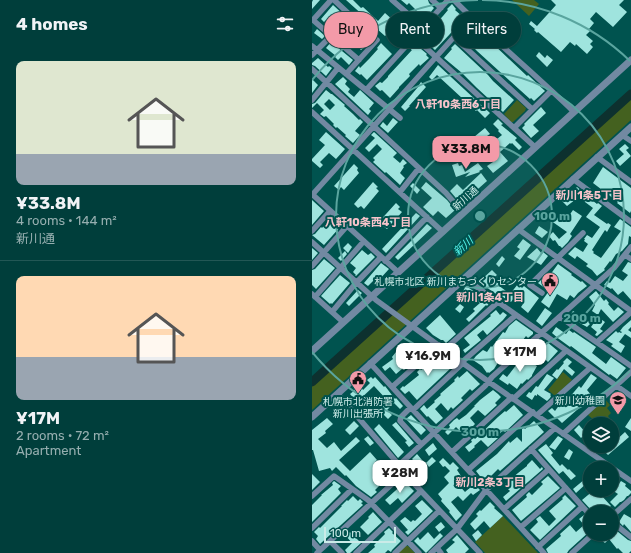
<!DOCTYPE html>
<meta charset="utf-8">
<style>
:root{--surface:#003e3b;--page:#0e4946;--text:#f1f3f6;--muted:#95aeaf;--line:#225755;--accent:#f39aa8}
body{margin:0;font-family:Rubik,"Noto Sans JP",sans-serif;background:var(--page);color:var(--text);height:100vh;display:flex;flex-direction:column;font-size:15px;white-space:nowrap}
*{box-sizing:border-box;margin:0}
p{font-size:13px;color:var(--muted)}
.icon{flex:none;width:22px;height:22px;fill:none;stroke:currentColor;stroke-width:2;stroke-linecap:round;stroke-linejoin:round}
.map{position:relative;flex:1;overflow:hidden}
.sheet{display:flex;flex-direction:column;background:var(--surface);width:312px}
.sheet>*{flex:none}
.hud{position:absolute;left:12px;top:12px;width:247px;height:36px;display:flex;gap:8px}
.fabs{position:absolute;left:271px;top:417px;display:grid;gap:8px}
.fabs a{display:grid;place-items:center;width:36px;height:36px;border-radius:50%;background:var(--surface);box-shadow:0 1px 3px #0004,0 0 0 1px var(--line);font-size:20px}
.scale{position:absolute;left:12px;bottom:10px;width:72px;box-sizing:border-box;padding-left:4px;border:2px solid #caebe8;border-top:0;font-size:11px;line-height:14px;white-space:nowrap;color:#caebe8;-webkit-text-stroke:3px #00534f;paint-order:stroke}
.price{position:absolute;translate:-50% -34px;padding:0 9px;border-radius:8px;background:#fff;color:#222;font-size:13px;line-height:26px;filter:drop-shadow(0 1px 2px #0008)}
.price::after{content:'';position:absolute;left:50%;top:24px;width:12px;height:9px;margin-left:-6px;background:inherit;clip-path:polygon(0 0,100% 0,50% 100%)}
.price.selected{background:var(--accent);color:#111}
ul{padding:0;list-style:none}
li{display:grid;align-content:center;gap:8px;height:212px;padding:0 16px}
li+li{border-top:1px solid var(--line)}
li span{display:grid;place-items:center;height:124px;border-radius:8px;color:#555}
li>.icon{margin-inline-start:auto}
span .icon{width:72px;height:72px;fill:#fffc;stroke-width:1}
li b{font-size:17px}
h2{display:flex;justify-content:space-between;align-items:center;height:48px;padding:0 16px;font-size:17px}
.chip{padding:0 14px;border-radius:18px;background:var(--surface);box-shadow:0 1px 3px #0004,0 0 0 1px var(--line);font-size:14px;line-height:36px}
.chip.selected{background:var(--accent);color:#111}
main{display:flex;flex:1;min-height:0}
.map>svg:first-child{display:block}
.green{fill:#44611f}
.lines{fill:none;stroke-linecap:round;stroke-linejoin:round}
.river{stroke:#0d312f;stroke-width:9}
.building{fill:#9fe4de;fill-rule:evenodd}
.minor{stroke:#7289a2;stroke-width:5.5}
.tertiary{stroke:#7289a2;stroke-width:7}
.ring{fill:none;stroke:#5aa59f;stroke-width:2}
.labels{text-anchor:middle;stroke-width:4;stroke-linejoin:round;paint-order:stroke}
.street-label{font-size:10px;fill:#caebe8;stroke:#00534f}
.poi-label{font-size:10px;fill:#caebe8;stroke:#00534f;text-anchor:end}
.neighbourhood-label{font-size:11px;font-weight:bold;fill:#f8c4cb;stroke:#00534f}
.water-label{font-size:11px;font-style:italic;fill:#54f4eb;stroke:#00534f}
.centre{fill:#5aa59f;stroke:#00534f;stroke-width:2}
.ring-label{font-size:12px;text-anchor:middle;font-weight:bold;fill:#5aa59f;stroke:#00534f;stroke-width:4;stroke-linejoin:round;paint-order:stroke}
</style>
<main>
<section class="sheet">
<h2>4 homes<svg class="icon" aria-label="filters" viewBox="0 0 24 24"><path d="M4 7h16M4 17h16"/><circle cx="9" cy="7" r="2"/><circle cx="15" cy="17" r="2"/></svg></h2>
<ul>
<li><span style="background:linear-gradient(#dfe7d0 75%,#9aa5b1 0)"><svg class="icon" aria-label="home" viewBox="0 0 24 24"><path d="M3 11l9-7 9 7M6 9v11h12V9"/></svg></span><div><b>¥33.8M</b><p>4 rooms · 144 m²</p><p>新川通</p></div></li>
<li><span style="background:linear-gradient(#ffd9b3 65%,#9aa5b1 0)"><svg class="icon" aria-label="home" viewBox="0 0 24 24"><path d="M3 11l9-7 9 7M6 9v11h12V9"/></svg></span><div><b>¥17M</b><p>2 rooms · 72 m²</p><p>Apartment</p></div></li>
</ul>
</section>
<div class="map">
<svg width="319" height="553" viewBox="0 0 319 553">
<rect width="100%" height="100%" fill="#00534f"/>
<path class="green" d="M200 0H222L227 4 217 16Z
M88 34 95 41 90 45 83 38Z
M319 96V120L0 410V386Z
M205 100 214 108 213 111 201 122H199L192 114Z
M251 372 260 380 243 396 236 390Z
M293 399 298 405 295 408 299 413 296 416 299 420 294 424H286L276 415Z
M191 516 226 553H173L163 542Z
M94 546H96L103 553H86Z"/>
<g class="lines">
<path class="river" d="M0 382 319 94"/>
</g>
<path class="building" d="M1 0H8L0 9V2Z
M34 0H41L49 8 51 7 66 21 73 13 83 22V26L87 31 83 35 78 31 73 36 56 21 55 23 51 19 53 17Z
M89 0H116L117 3 122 8 118 13 117 12 109 20 105 16 108 14 97 3 95 5Z
M239 0H312L307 5 315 12 301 27 284 12 278 19 282 23 277 29 279 30 274 35 281 41 278 44 281 47 275 54 264 44 263 46 258 42 249 52 226 32 225 33 222 30 223 29 217 24 219 21 225 26 244 5Z
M140 4 144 9 143 10 151 17 150 19 151 20 123 50 110 38 116 30 117 31 131 16 136 10 135 9Z
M21 5 58 39 52 45 53 47 49 50 43 44 42 45 37 40H38L29 32 14 20 12 22 9 19Z
M99 22 103 25 101 27 103 28 95 37 89 32Z
M161 25 215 76 216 75 233 91 222 101 219 98 218 99 198 81 165 51 149 35 152 32 154 33Z
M5 29 13 36 10 39 2 33Z
M19 42 41 60 37 65 29 57 26 60 23 57 24 56 14 48Z
M69 43 80 54 55 80 49 74 48 75 43 71 47 66 48 68 57 59 66 49 65 48Z
M102 43 115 54 114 55 117 58 108 66 107 64 97 74 98 76 87 87V88L78 98 70 90 68 91 63 86 68 82 70 83 76 77V76L100 50H99L100 48 99 47Z
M143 44 176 75 181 81 202 100 191 112 165 88 150 73 132 58 140 49 139 48Z
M227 52 233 58 235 55 241 60 235 67 224 56Z
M6 58 16 67 17 66 20 68 14 76 3 66 0 65V63Z
M126 65 178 113 173 118 165 110 164 111 125 75 120 80 117 77Z
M31 77 35 81 33 84 38 89 36 92 42 97 48 90 62 103 57 109 59 111 56 115 23 84Z
M0 79 6 85 0 93Z
M109 82 114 87 97 106H98L93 111 89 107 106 87 107 86V85Z
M14 90 19 94H20L33 105 32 106 41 114 47 120 48 119 51 122 43 131 48 135 41 143 33 136 34 135 25 127 24 128 21 125 22 124 14 116 12 117 8 114 12 110 5 103 0 108V104L3 103ZM17 99 23 105 18 110 12 104Z
M229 107 234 113 221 125 227 131 219 138 210 128 213 125 212 124Z
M81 118 86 122 76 133 68 126 71 122 75 126Z
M186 119 191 124 189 125 205 138 203 140 210 147 207 150 200 143 199 144 198 143 188 152 196 161 181 173 175 166 181 162 167 147 169 145 162 137 173 128 178 134 175 136 180 143 190 135 186 131 187 130 181 124Z
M14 132 33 149 24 159 17 153 8 162 11 165 8 168 0 161V159L13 145 7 140Z
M62 132 85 153 81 157 88 163 91 159 95 163 91 166 92 167 88 173 93 178 88 185 74 172 73 173 61 162 63 160 61 158 70 149 65 144 57 152 53 148 63 138 59 135Z
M313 144 317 148 314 150 319 156 308 166 304 161 312 154 307 149Z
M146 163 147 166 150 165 153 172 166 163 171 169 167 171 168 172 153 177 158 172 144 177 140 165Z
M42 164 46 168 45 170 47 173 32 190 29 187 27 190 22 186Z
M291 167 319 188V211L318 213 305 203 306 202 281 183Z
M169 173 175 181 149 204 138 191 145 184 151 190Z
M61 182 66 187 64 188 67 191 52 209 49 206 46 208 42 204Z
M114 182 135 200 143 210 134 218 126 211 121 216 111 207 120 198 109 188Z
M101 183 108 190 105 194 98 186Z
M265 187 272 193 255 206 250 201 258 195Z
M272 194 285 204 286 203 290 206 282 215 295 224 296 223 299 225 295 232 293 230 280 250 282 252 281 253 289 258 309 231 302 227 308 219 319 227V237L317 236 316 244 310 251 304 254 299 262 298 261 292 269 293 270 285 276 280 270 274 266 276 264 265 256 263 259 256 254 263 247 271 252 276 244 272 241 273 239H272L275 235 280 238 288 227 274 217 281 208 269 199Z
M0 200 12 211 0 225Z
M84 203 88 207 86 209 90 212 75 229 71 226 69 229 64 225Z
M261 210 270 216 258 234 260 236 256 242 250 248 248 246H247L243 240 241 241 237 236 241 232 247 239 255 232 235 218 238 213 246 218 248 216 254 220Z
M104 213 108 216 74 253 70 249 83 235Z
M19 217 29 226 12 245 0 235 3 234 9 227 10 228Z
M115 224 120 228 86 260 83 257 99 241Z
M227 226 236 232 230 238 223 233Z
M211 239 219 245 208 260 202 256 208 249 205 247Z
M36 243 40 247 36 253 31 248Z
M0 248 6 253 0 260Z
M225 248 230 254 231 252 236 256 229 265 215 257Z
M50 250 56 255 59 253 63 257 44 276H43L44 275 41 272 44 268 38 263Z
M33 251 35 254 29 261 26 258Z
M190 256 193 259 187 267 184 264Z
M12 259 23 268 4 289 0 285V270L3 269Z
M316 262 319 263V300L311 291 306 295 300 288 299 289 292 285 295 281 298 283 303 276 311 281 316 275 310 271Z
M69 263 77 269 66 281 63 279 56 286 52 283Z
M246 264 260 274 259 275 269 282 270 281 275 286 266 293 262 298 258 295 255 300 245 294 237 308 229 302 237 291 226 283 236 273 238 275Z
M180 270 185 275 180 279 187 283 186 285 198 294 206 284 210 288 212 286 227 298 216 313 209 307 211 304 202 298 199 302 189 296 188 297 170 284 171 283 169 280Z
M28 275 38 283 20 304 19 303 18 304 9 296Z
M154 286 163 292V291L164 292 178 302 175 306 174 305 157 322 154 319 163 311 161 309 168 303 159 297 160 296 151 291Z
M46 290 50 293 37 306 34 303Z
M284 291 292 301 294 299 297 303 296 304 302 311 306 307 312 312 301 322 289 309 286 315 280 311 283 305 277 297Z
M148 304 152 307 148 313 143 309Z
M233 308 240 313 230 326 224 321Z
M184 310 188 315 191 312 195 315 191 320 175 335 171 330 165 335 169 340 153 353 151 350 158 345 152 338 179 316 178 315Z
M261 311 279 323 275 327 257 317Z
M128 315 144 334 134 343 131 340H129L121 335 114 328Z
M286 317 293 322 288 329 291 331 285 336 283 335 285 332 279 327Z
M204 320 221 332V334L216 338 214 336 204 349 202 347 197 354 194 351 187 361 182 369 177 373 176 372 175 373 170 366 161 360 164 356 171 350 175 352 179 346 180 347 191 332 193 333 197 326Z
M319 320V327L316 330 319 332V338L313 334 307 342 313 346 309 353 299 346 301 344 294 340 304 331 306 333 307 332 309 333 310 332 308 331 311 327Z
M244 327 254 334 257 330 261 333 262 332 284 347 280 353 294 364 299 357 314 368 305 379 298 374 297 375 259 346 258 347 247 339 240 333Z
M235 342 246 351 236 362 229 355 228 356 223 353 227 347 230 349Z
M113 343 118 348 112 353 108 347Z
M93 348 96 351 89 357 97 366 92 370 90 369 84 374 78 367 73 371 70 367 81 359 80 357 84 352 86 354Z
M127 353 136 362 137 361 141 366 105 400 97 391 93 394 88 389 91 386 92 387 107 375 105 372 108 369 109 370 113 367V368L122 360 121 358Z
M219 355 223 358 220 363 225 366 220 375V376L216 380 215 379 210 384 209 383 205 389 197 383 196 385 187 379 191 374 195 377 205 364 208 366 213 359 215 361Z
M255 358 260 362 256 366 263 372 260 376 252 369 245 379 240 375 245 369 246 370 252 363 251 362Z
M155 371 168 384 160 391 158 389 149 398 151 400 141 409 139 407 136 411 129 403 123 409 131 418 124 424 116 416 115 417 108 409 112 405 115 409 123 402 122 401 129 395 128 394 143 381 142 380 146 376 147 378Z
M235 374 242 378 232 390 239 394 238 395 239 396 238 398 235 401 225 394V396L223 395 220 400 214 396 217 392 219 393 224 386 226 387Z
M279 374 285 378 275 390 280 396 275 402H274L250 423 244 417 243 418 236 411 240 408 243 411 248 404 250 406 256 398H257L267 386 269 388Z
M59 377 61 379 63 377 72 387 73 386 83 399 84 398 91 406 88 409 82 403 75 410 80 415 76 419 66 409 75 400 62 386 45 402 38 394 43 390 44 392 49 387 51 390 58 383 55 380Z
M181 390 186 394 189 397 183 403 185 405 173 416 166 410 158 418 163 424 152 435 144 427 136 435 133 432 138 427 137 425 142 420 145 418 147 420 154 415 163 406H162L168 400Z
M202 405 211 415 193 432 191 430 185 437 186 438 176 447 169 440 162 446 163 447 157 452 153 447 160 442 159 440 162 438 163 439 186 417 193 411 194 412Z
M99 415 114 430 109 435 94 419Z
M15 418 21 424 13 431 14 433 6 439 15 448 22 442 29 451 44 437 48 441 27 460 38 471 58 452 65 460 62 463 67 468 65 470 73 480 63 490 65 492 59 497 44 486 34 475 33 476 24 467 20 471 18 468 7 471 1 450H0V430Z
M319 418V431L313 427Z
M42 421 47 426 38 435 33 430Z
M222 421 232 432 188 471 186 469 177 478 178 480 174 484 164 471 185 454 197 441 198 443 205 437 210 442V429L212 428 213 429Z
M84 422 102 443 97 447 93 442 95 441 80 425Z
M67 424 92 452 86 458 62 429Z
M267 425 274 433 269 438 262 430Z
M313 432 317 437 296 455 292 451 297 446H300V444Z
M56 436 62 443 58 446 52 439Z
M246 436 251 439 243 450 237 447Z
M121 443 125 449 117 456 113 450Z
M234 444 241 453 239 455 248 466 250 464 256 470 257 469 264 476 259 480 251 471 247 474 226 450Z
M257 449 261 452 257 460 252 457Z
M105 454 110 460 105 464 100 459Z
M120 457 124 461 117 467 114 463Z
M131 458 138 465 141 462 147 468 145 470 149 476 143 481 153 492 162 484 168 490 161 495 159 493 151 501 146 496 139 502 150 515 144 521 137 512 138 511 129 501 130 499 126 494 137 483 132 477 138 471 133 466 131 467 127 462Z
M220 460 228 469 230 467 231 469 194 501 191 497 198 491 192 485 206 473 215 466V465Z
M101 464 115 480 110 485 95 469Z
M0 474 8 482 0 490Z
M236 476 248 488 209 521 200 510 215 497 214 495 217 492 220 495 231 484 229 482Z
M273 479 276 482 264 493 261 489Z
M22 481 29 486 26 489 29 493 0 522V505L10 495H9L21 485 20 483Z
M309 481 314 484 313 486 319 491V493L316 496H315L312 500 309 502H308L303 507 298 502 306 494 300 490V482L305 486Z
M93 482 102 491 90 503 86 498 78 505 73 500Z
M282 490H292L289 495 299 506 292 512H281L270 500Z
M253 495 264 506 228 540 218 530 226 522 224 519 228 516 237 526 244 519 237 511 251 499 250 498Z
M41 496 46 501 48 499 51 502 49 503 51 505 8 544 4 539 6 536 2 532 7 527 8 528 30 506H29L35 500 36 501Z
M110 500 121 511 96 535 93 532 96 530 88 521 93 517 99 522 101 520 103 521 110 514 103 506Z
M178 502 183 507 182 508 191 516 178 528 172 521 163 530 158 524 166 516 164 514 168 510 169 511Z
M61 512 70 522 56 535 48 527 57 518 56 517Z
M312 514 319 518V532L312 524 311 526 307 522Z
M272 515 278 522V531L257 550 255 553H236L234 549 249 536 248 534 258 525 264 532 272 525 267 519Z
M129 522 133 527 127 532 123 527Z
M300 527 316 540 319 541V551L317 553H311L306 548 305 549 297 539 293 543 289 540 293 534H300Z
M77 528 81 532 80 533 89 541 80 550 79 552 76 550 73 553H56L63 547 62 545 73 534 72 532Z
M166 530 170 535 164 541 160 535Z
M38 532 49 543 38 553H35L33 550 40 543 34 536Z
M116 532 122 539 128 533 131 536 114 553 102 541 106 537 108 540Z
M145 535 157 549 153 553H136L134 550 143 542 140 540Z"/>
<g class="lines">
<path class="minor" d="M19 0 1 20 47 60
M22 0 65 40 34 74
M80 0 111 27
M120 0 129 8
M142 0C180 39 223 74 262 112
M102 37 223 147
M142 37 220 109
M0 46 88 118
M0 55 19 36
M0 69 134 193 151 213
M54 90 136 0
M0 100 26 68
M0 112 131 232
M202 128 239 91
M310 135 319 141
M285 157 319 182
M261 179 319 222
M88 192 107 168
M0 194 86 272
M0 195 159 18
M206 229 319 311
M0 231 18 211
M0 242 64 300 177 382 319 481
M313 255 319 259
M73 261 115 217
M0 266 35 226
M152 278 319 396
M230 293 218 285 271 233
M0 294 31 322
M3 297 52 241
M20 312 44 283 69 257
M248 317 319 366
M285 342 319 312
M132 350 186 302
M150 362 204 315
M58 363 232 553
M80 387 127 345
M26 394 87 465 92 473 168 553
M201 399 254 351
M98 408 89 417 88 421 109 444
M101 410 151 363
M225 415 278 368
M251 434 319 372
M219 449 278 515
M140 452 200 397
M87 465 173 386 180 377 302 268 319 247
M156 470 221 412
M0 496 22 476 56 500 107 553
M192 509 237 469
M300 516 319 499
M300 522 319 537
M209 527 254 488
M0 528 40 489
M0 541 8 550
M18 541 30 553
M226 547 270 507
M125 548 129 553
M5 553 92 473
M44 553 109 491
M83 553 127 511
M119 553 145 529 174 490 243 428
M260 553 281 534"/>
<path class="tertiary" d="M0 351 319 60
M0 417 319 127"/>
</g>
<circle cx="168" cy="216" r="72" fill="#5aa59f" fill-opacity=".12"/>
<g class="ring">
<circle cx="168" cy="216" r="72"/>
<circle cx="168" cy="216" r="144"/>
<path d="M318 371A216 216 0 0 1 0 352M0 80A216 216 0 0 1 166 0M170 0A216 216 0 0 1 318 61"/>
</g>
<defs>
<symbol id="civic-pin" viewBox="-11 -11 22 30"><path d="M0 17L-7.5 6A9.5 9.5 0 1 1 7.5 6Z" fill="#f39aa8" stroke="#00534f"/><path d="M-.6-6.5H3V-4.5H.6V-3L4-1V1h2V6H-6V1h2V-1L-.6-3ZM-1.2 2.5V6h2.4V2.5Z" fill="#111"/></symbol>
<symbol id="school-pin" viewBox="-11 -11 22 30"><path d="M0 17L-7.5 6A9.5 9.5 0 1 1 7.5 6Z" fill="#f39aa8" stroke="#00534f"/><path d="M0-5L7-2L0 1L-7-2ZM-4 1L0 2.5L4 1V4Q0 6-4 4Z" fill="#111"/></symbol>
</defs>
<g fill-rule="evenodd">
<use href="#civic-pin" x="228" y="271" width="20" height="27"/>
<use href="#civic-pin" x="36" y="369" width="20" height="27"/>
<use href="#school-pin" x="296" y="390" width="20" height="27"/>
</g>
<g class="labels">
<g class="street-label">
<text transform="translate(153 198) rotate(-42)" y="4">新川通</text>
</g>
<g class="poi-label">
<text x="225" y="285">札幌市北区 新川まちづくりセンター</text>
<text x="293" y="404">新川幼稚園</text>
<text x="46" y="405" text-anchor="middle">札幌市北消防署<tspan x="46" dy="12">新川出張所</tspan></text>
</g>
<g class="neighbourhood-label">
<text x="146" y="108">八軒10条西6丁目</text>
<text x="277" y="199">新川1条5丁目</text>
<text x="56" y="226">八軒10条西4丁目</text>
<text x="178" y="301">新川1条4丁目</text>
<text x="178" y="486">新川2条3丁目</text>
</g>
<g class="water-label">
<text transform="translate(151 246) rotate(-42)" y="4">新川</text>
</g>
</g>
<circle cx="168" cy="216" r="6" class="centre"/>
<g class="ring-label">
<text x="240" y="220">100 m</text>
<text x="270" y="322">200 m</text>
<text x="168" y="436">300 m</text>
</g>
</svg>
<div class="fabs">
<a><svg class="icon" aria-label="layers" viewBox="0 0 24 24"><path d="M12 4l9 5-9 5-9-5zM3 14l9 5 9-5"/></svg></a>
<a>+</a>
<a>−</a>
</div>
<div class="scale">100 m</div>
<b class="price selected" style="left:154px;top:170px">¥33.8M</b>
<b class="price" style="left:208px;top:373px">¥17M</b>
<b class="price" style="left:116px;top:377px">¥16.9M</b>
<b class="price" style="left:88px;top:494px">¥28M</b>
<div class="hud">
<a class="chip selected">Buy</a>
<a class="chip">Rent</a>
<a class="chip">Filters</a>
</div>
</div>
</main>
